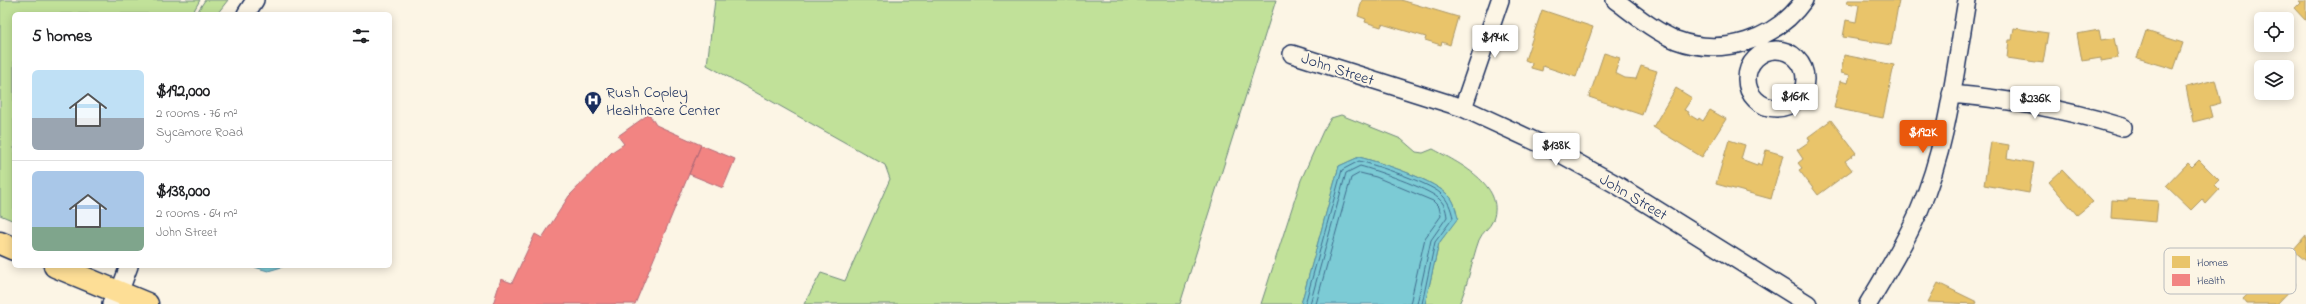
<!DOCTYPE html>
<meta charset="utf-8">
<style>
:root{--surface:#fff;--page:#f6f6f6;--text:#202124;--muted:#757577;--line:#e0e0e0;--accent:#ea580c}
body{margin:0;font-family:"Indie Flower",sans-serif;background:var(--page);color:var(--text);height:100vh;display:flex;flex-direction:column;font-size:15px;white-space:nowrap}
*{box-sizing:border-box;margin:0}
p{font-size:13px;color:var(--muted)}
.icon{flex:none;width:22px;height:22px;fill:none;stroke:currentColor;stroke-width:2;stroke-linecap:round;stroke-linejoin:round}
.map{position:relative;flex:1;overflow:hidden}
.side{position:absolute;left:12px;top:12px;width:380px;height:256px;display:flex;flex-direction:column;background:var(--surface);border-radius:6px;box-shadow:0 2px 10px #0003}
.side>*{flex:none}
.controls{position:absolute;left:2254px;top:12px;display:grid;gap:8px}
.controls a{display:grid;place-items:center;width:40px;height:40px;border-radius:6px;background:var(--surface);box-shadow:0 2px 10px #0003;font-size:20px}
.price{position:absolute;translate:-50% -34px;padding:0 9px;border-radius:4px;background:#fff;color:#222;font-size:13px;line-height:26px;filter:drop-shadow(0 1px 2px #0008)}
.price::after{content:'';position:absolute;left:50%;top:24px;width:12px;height:9px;margin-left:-6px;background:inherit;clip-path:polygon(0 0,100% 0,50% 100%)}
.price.on{background:var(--accent);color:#fff}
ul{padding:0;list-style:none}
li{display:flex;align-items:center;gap:12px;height:100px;padding:0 20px}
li+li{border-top:1px solid var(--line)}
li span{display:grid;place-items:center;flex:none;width:112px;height:80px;border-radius:6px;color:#555}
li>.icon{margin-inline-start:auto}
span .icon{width:48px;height:48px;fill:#fffc;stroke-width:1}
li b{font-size:17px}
h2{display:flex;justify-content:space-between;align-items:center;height:48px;padding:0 20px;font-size:17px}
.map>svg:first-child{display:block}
.green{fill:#c1e199;stroke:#6e887c}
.water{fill:#7bcbd5;stroke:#558da5}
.homes{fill:#e9c46a;stroke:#ab9766}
.health{fill:#f28482;stroke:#b26a77}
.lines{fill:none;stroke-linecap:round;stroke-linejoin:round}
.shore{stroke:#416d8e;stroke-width:1}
.street-casing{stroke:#1b2f5e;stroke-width:20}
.primary-casing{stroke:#1b2f5e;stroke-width:25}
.street{stroke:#fcf5e5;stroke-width:17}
.primary{stroke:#fdde96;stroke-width:22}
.labels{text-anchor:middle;stroke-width:4;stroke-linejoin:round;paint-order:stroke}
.street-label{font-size:16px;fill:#1b2f5e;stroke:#fcf5e5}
.poi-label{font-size:16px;fill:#1b2f5e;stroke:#fcf5e5;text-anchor:start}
.key{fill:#fcf5e5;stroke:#b8babc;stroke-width:1}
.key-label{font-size:11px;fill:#1b2f5e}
</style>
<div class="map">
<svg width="2306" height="304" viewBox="0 0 2306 304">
<rect width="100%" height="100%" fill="#fcf5e5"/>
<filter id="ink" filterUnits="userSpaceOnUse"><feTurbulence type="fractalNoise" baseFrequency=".025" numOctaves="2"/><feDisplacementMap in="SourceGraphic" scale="8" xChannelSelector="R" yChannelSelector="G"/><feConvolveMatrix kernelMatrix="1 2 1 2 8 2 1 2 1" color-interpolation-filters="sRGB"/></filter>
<g filter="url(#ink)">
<path class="green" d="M0 0H200L192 14H14V221L0 215Z
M205 0H228L217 14H196Z
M715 0H1276L1180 304H804L821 273 845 281 890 179 885 165 707 65Z
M1341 115 1401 139 1416 152 1423 153 1433 149C1457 162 1506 185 1493 220 1490 228 1482 232 1479 240 1471 262 1469 283 1459 304H1425L1439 243 1457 218C1456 212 1455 203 1451 198 1436 180 1382 163 1359 157L1339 166 1301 304H1261L1301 180 1323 131 1331 118Z"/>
<path class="water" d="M1359 157C1382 163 1436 180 1451 198 1455 203 1456 212 1458 218L1439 243 1425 304H1301L1339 166Z
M251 266H285L268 271Z"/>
<path class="homes" d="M1362 0H1401L1458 17 1450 45 1442 42 1441 45 1425 40 1426 37 1382 24 1381 27 1365 22 1366 19 1358 16Z
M1848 0H1899L1891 45 1843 37 1846 20 1856 22 1859 5 1847 3Z
M2298 0H2306V21L2294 8 2300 2Z
M1542 10 1593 27 1576 77 1543 66 1542 71 1531 68 1532 63 1525 60Z
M2014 28 2048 33 2043 63 2007 58 2009 40H2012Z
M2099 30 2101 40 2114 38 2118 58 2101 61V58L2082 61 2077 34Z
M2146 31 2183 43 2174 69 2137 58Z
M1604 53 1620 58 1615 73 1625 78 1636 79 1641 66 1657 71 1642 115 1589 97Z
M1844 55 1894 65 1883 118 1834 108 1840 81 1848 83 1850 75 1841 73Z
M2215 80 2221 103 2210 106 2213 117 2193 122 2186 87Z
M1676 88 1692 98 1684 110 1689 112 1688 114 1698 120 1699 118 1703 121 1710 110 1726 119 1702 157 1653 127Z
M1831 120 1856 153 1845 161 1852 170 1818 195 1799 170 1802 168 1798 163 1803 159 1797 150 1810 141 1808 137Z
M1729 140 1745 145 1741 159 1757 165 1758 163 1762 165 1766 150 1783 155 1771 199 1716 184Z
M1991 142 2009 145 2007 158 2034 163 2029 193 1984 185Z
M2199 160 2219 180 2214 185 2219 190 2206 204 2202 199 2191 210 2166 186 2188 163 2192 167Z
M2062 170 2093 202 2077 215 2049 182Z
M2128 199 2158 201 2156 222 2111 218 2112 200 2128 201Z
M2306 235V261L2293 250Z
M2276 265 2296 284 2277 304H2247L2243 299Z
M1938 283 1977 302 1976 304 1928 302Z"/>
<path class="health" d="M649 114 656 125 701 145 635 304H493L501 279 512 283 535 234 542 238 569 196 612 152 624 144 618 136Z
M701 145 735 159 723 188 689 174Z"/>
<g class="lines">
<path class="shore" d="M1305 304 1342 170 1359 161C1376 165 1429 183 1440 193 1448 200 1451 208 1453 218L1435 242 1422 304
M1310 304 1346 173 1360 166C1375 170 1427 188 1438 198 1444 203 1446 209 1447 217L1431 240 1417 304
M1316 304 1351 178 1360 173 1376 177 1433 201 1439 207 1441 216 1425 238 1410 304"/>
<defs>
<path id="street" d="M1615 0C1634 14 1654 31 1676 40 1722 57 1776 40 1804 0
M246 14 255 0
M1747 79a29 29 0 1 1 58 0a29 29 0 1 1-58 0Z
M1292 54 1463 108 1554 150 1617 185 1808 304
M1951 94C2010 99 2067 110 2123 127
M1463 108 1500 0
M111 304 119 293 129 266
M1868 304C1886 274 1905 243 1919 211 1948 145 1955 70 1967 0"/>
<path id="primary" d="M0 243 14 249
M55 266 147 304"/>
</defs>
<use href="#street" class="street-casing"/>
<use href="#primary" class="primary-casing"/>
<use href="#street" class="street"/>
<use href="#primary" class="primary"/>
</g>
</g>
<defs>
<symbol id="hospital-pin" viewBox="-11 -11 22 30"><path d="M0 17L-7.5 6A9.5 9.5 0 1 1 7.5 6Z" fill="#1b2f5e" stroke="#fcf5e5"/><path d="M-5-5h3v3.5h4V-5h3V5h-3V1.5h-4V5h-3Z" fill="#fff"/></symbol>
</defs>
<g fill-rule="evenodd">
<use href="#hospital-pin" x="583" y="90" width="20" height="27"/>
</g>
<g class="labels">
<g class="street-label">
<text transform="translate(1338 68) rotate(18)" y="6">John Street</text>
<text transform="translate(1634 196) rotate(31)" y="6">John Street</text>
</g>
<g class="poi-label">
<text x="606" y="97">Rush Copley<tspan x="606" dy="18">Healthcare Center</tspan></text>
</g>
</g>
<rect x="2164" y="248" width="132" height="46" rx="6" class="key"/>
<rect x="2172" y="256" width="18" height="12" fill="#e9c46a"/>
<rect x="2172" y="274" width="18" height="12" fill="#f28482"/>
<g class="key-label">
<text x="2197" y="266">Homes</text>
<text x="2197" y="284">Health</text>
</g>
</svg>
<div class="controls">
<a><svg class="icon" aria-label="locate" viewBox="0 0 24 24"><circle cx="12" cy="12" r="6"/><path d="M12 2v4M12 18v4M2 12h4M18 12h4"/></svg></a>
<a><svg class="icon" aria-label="layers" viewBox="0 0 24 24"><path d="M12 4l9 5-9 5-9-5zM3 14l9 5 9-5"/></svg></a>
</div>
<b class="price" style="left:1495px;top:59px">$194K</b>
<b class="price" style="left:1795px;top:118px">$161K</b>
<b class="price" style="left:2035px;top:120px">$236K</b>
<b class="price on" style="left:1923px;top:154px">$192K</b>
<b class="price" style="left:1556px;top:167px">$138K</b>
<section class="side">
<h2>5 homes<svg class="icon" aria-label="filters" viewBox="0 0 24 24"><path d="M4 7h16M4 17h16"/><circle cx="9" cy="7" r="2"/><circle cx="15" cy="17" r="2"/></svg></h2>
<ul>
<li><span style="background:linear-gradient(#bfe0f5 60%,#9aa5b1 0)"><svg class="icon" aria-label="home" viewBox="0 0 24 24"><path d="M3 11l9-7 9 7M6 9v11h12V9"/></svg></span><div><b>$192,000</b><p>2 rooms · 76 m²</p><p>Sycamore Road</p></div></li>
<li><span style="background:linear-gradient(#a9c7e8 70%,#7fa58c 0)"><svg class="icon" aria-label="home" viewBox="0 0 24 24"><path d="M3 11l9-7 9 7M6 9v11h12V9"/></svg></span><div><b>$138,000</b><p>2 rooms · 64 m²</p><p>John Street</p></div></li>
</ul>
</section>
</div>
